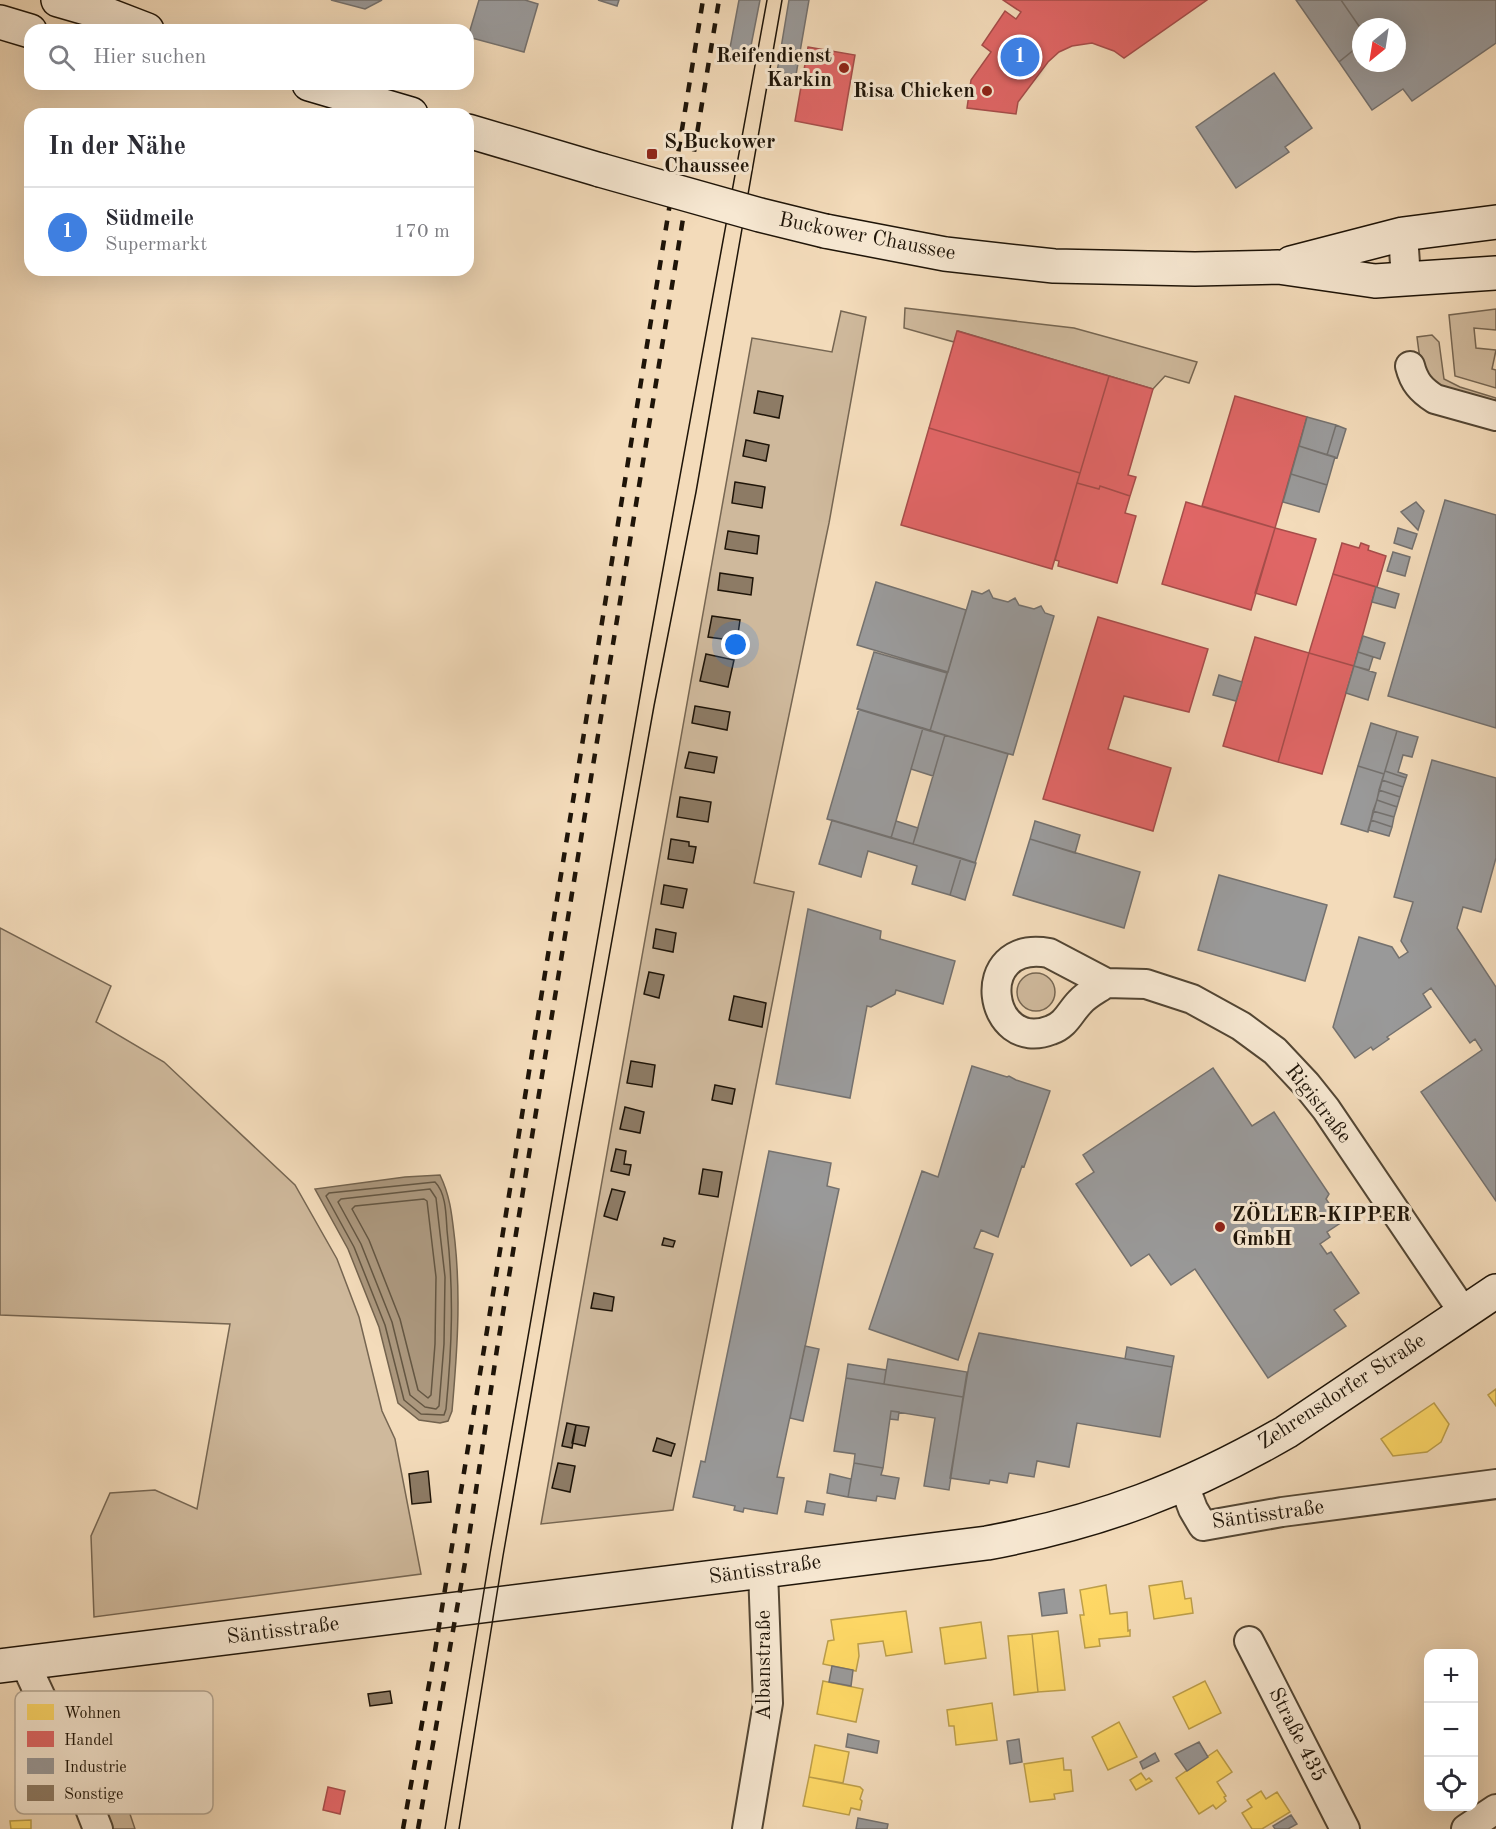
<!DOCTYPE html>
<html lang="de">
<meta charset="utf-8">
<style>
body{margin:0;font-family:"Old Standard TT",serif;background:#f2f2f3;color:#2b2b33}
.controls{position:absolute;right:18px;bottom:18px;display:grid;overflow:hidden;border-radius:12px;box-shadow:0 6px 24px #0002}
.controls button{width:54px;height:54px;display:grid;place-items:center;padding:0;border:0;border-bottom:2px solid #e1e1e2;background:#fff;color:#2b2b33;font:30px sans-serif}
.compass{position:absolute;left:1352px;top:18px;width:54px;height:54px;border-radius:50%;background:#fff;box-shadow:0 6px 24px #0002;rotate:210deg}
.you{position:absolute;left:736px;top:645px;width:21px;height:21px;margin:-15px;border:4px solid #fff;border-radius:50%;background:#1a73e8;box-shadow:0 0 0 9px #1a73e833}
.badge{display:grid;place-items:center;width:39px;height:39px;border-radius:50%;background:#8f2418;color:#fff;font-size:20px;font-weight:700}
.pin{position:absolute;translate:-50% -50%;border:3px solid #fff;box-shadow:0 2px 6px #0006}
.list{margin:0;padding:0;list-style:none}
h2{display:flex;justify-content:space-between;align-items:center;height:78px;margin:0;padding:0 24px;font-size:26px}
h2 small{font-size:20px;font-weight:400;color:#7c7c81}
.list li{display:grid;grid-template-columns:39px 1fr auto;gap:18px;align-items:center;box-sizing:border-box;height:90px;padding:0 24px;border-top:2px solid #e1e1e2}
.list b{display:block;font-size:22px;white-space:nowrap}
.list p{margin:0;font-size:20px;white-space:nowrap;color:#7c7c81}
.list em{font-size:20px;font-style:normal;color:#7c7c81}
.icon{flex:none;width:33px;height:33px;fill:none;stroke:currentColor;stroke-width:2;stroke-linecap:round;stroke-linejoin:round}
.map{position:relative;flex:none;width:1496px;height:1829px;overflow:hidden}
.search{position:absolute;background:#fff;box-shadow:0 6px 24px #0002;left:24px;top:24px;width:450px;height:66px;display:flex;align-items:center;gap:15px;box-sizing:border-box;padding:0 21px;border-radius:18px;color:#7c7c81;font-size:22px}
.panel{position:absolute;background:#fff;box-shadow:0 6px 24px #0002;left:24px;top:108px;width:450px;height:168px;border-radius:18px}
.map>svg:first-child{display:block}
.green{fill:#cfb99c;stroke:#766652;stroke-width:1.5}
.water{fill:#ab977d;stroke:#73634e;stroke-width:1.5}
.homes{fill:#ffd966;stroke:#bc9e4a;stroke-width:1.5}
.shops{fill:#e06666;stroke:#a64d4a;stroke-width:1.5}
.industry{fill:#999;stroke:#74716e;stroke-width:1.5}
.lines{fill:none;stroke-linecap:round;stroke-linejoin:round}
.shore{stroke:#645642;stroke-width:1.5}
.building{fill:#8d7b65;stroke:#1e1408;stroke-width:1.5}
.street-casing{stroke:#534634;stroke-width:32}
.secondary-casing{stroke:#1e1408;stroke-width:36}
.street{stroke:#f7e8d2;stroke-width:28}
.secondary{stroke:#f7e8d2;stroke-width:33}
.tram{stroke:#1e1408;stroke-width:1.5}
.rail{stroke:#1e1408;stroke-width:4.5;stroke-dasharray:10 10;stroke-linecap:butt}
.secondary-bridge-casing{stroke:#1e1408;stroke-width:36;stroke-linecap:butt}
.secondary-bridge{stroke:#f7e8d2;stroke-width:33}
.poi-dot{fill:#8f2418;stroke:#f7e8d2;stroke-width:2}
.labels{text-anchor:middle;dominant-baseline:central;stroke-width:6;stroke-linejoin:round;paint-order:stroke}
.poi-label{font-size:21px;font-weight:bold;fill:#1e1408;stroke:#f7e8d2;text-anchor:end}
.street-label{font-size:21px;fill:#1e1408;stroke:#f7e8d2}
.key{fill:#f7e8d2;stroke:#b6a895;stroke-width:1.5}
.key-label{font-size:16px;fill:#1e1408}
</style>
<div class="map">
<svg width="1496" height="1829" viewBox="0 0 1496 1829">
<rect width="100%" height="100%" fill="#f3dbba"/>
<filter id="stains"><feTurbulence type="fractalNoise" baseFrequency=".00333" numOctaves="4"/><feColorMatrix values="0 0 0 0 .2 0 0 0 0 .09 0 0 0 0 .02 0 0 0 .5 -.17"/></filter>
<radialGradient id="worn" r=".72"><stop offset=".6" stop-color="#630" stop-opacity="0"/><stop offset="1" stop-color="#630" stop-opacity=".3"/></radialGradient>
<!-- green -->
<path class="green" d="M905 308 1074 328 1197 362 1189 383 1165 376 1153 389 958 331 954 342 904 328Z
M1496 309V330L1474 328 1476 348 1496 350 1492 369 1496 370V388L1455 376 1449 315Z
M841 311 866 317 829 523 754 883 794 892 673 1510 541 1524 752 338 832 352Z
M1432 335 1439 342 1444 379 1460 387 1496 398V405C1479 400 1444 395 1432 383 1420 372 1419 352 1417 337Z
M0 928 111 986 96 1022 164 1062 295 1185 337 1259 359 1317 382 1411 395 1439 421 1574 94 1617 91 1536 110 1493 155 1490 197 1509 230 1324 0 1315Z
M1017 992a19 19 0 1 1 38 0a19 19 0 1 1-38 0Z
M100 1746 129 1811 135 1829H109L104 1802 82 1747Z"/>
<!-- water -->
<path class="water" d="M440 1175C451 1198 452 1217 455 1242 461 1299 457 1354 452 1411L448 1421 440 1423 419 1420 398 1403 379 1327 348 1249 315 1189 405 1177Z"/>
<!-- homes -->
<path class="homes" d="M1496 1389V1406L1488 1395Z
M1434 1403 1449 1424 1441 1442 1427 1452 1393 1456 1381 1439Z
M1182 1581 1185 1599 1191 1598 1193 1613 1154 1619 1149 1586Z
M1106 1585 1110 1614 1127 1612 1128 1631 1130 1630V1636L1099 1639 1100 1646 1085 1648 1080 1615H1084L1080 1590Z
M906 1611 912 1652 886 1656 883 1641 858 1644 859 1656 856 1671 823 1664 828 1641 834 1640 831 1620Z
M981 1622 986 1658 945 1664 940 1628Z
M1058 1631 1065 1690 1038 1692 1032 1634Z
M1032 1634 1038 1692 1014 1695 1008 1636Z
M823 1681 863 1689 856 1722 817 1714Z
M1205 1681 1221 1713 1189 1729 1173 1697Z
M992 1703 997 1740 956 1745 954 1726H949L947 1710Z
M1119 1722 1137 1757 1108 1770 1092 1737Z
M815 1745 849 1752 843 1783 809 1777Z
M1217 1750 1232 1772 1217 1782 1226 1796 1224 1797 1226 1801 1216 1809 1213 1805 1199 1814 1176 1778Z
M1063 1758 1064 1770H1071L1073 1791 1054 1794 1055 1799 1030 1802 1024 1764Z
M1141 1773 1146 1780 1149 1778 1152 1781 1136 1790 1130 1780Z
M809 1777 860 1787 863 1790 860 1799 862 1801 860 1810 851 1808 849 1815 803 1806Z
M1261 1791 1266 1799 1277 1792 1290 1812 1262 1829H1252L1242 1813 1252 1807 1247 1800Z
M31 1820V1829H11L10 1821Z"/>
<!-- shops -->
<path class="shops" d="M1003 0H1207L1124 58 1114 51 1092 43 1072 46 1059 52 1048 62 1018 102 1016 114 967 108 971 80 991 52 982 45 1005 11 1016 19 1021 12Z
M808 47 855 55 842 130 795 121Z
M957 331 1109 376 1080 473 929 428Z
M1109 376 1153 389 1128 475 1136 477 1130 496 1100 486 1099 489 1077 483Z
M1235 396 1307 417 1275 528 1202 506Z
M929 428 1080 473 1052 569 901 525Z
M1077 483 1099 489 1100 486 1130 496 1125 513 1136 516 1117 583 1058 566 1059 561 1055 560Z
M1186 502 1275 528 1251 610 1162 584Z
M1275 528 1316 539 1296 605 1255 593Z
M1342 543 1359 548 1361 543 1369 546 1368 550 1386 556 1377 587 1333 574Z
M1333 574 1376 587 1354 666 1309 653Z
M1098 617 1208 649 1189 712 1124 696 1108 749 1171 768 1153 831 1043 799Z
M1255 637 1309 653 1278 762 1223 746Z
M1309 653 1354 666 1322 774 1278 762Z
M328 1787 345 1791 340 1814 323 1810Z"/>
<!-- industry -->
<path class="industry" d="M331 0H382L365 9Z
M479 0H525L538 4 524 52 468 37Z
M598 0H619L617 6Z
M739 0H760L749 56 729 53Z
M789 0H809L796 75 777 72Z
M1296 0H1341L1361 29V44L1339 62Z
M1341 0H1496V43L1412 101 1403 89 1372 110 1339 62 1361 44V63H1397V27H1361V29Z
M1274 73 1312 128 1285 147 1289 152 1236 188 1196 127Z
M1307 417 1336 425 1327 455 1299 446Z
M1336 425 1346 429 1337 458 1327 455Z
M1299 446 1335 457 1327 485 1291 474Z
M1291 474 1327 485 1319 512 1283 502Z
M1445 500 1496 515V728L1388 696Z
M1416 502 1424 511 1418 530 1401 512Z
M1398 528 1417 534 1412 549 1394 543Z
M1393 552 1410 557 1405 576 1387 571Z
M876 582 966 610 948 672 857 645Z
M1376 587 1399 594 1395 608 1372 602Z
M989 590 993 598 1008 602 1015 598 1019 605 1034 609 1041 606 1045 613 1054 616 1013 755 930 731 972 591 982 594Z
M1363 636 1385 643 1380 659 1358 652Z
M874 652 947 673 930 731 857 709Z
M1358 652 1373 657 1369 670 1354 666Z
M1354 666 1376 673 1368 700 1346 693Z
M1219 675 1242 682 1236 701 1213 695Z
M859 709 923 728 891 838 827 819Z
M1371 723 1397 731 1384 774 1358 766Z
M923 728 945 735 933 776 911 769Z
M1397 731 1418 737 1412 757 1403 755 1398 772 1407 775 1406 778 1385 771Z
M945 735 1008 754 975 863 913 844Z
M1432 760 1496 778V858L1481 912 1463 907 1457 928 1496 987V1201L1421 1092 1482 1050 1475 1039 1470 1043 1431 988 1423 994 1431 1007 1387 1037 1389 1039 1373 1050 1371 1047 1355 1058 1333 1027 1359 937 1392 947 1399 958 1408 952 1401 941 1413 902 1394 897Z
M1358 766 1384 774 1368 832 1341 824Z
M1385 771 1406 778 1403 787 1382 780Z
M1382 780 1403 787 1400 797 1379 790Z
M1379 790 1400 797 1397 807 1377 800Z
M1377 800 1397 807 1394 817 1373 811Z
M1373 811 1394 817 1392 827 1371 820Z
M832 820 961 858 950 895 912 884 917 866 868 851 861 877 819 864Z
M1371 820 1392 827 1389 836 1368 830Z
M896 821 918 828 913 844 891 838Z
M1035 821 1080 835 1075 853 1030 839Z
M1030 839 1140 872 1124 928 1013 895Z
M961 858 976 863 965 900 950 895Z
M1219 875 1327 905 1305 981 1198 950Z
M808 909 881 931 880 939 955 961 943 1004 896 990 895 994 871 1007 867 1006 850 1098 776 1084Z
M972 1066 1007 1077 1009 1076 1016 1080 1050 1091 1024 1167 1022 1166 998 1237 981 1230 974 1248 993 1254 958 1360 869 1329 922 1171 938 1177Z
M1213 1068 1252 1126 1274 1112 1329 1194 1326 1199 1342 1222 1327 1232 1330 1237 1320 1244 1327 1254 1331 1252 1359 1293 1334 1310 1346 1326 1268 1378 1195 1269 1171 1285 1149 1254 1131 1266 1076 1184 1094 1172 1083 1155Z
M769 1151 831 1163 827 1186 839 1189 777 1477 784 1478 777 1514 744 1508 743 1512 734 1510 735 1506 693 1497 701 1461 705 1462Z
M979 1333 1172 1367 1160 1437 1077 1423 1069 1467 1037 1461 1034 1477 1009 1473 1007 1483 990 1480 989 1484 950 1478 969 1365Z
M805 1346 819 1349 803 1421 790 1418Z
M1127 1347 1174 1356 1172 1367 1125 1359Z
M888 1359 967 1372 963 1397 884 1384Z
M848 1364 886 1370 884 1384 846 1378Z
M846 1378 963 1397 949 1490 924 1486 935 1418 891 1411 883 1468 854 1463 855 1454 834 1451Z
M891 1411 899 1412 898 1420 890 1419Z
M854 1463 883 1468 881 1475 899 1478 895 1499 877 1496 876 1501 848 1497Z
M830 1474 851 1479 848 1497 827 1493Z
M807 1501 825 1504 823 1515 805 1512Z
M1064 1589 1067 1613 1042 1616 1039 1593Z
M832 1666 853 1670 851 1686 829 1682Z
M848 1734 879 1741 877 1753 846 1747Z
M1019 1739 1022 1762 1010 1764 1007 1741Z
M1199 1742 1208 1757 1187 1771 1175 1754Z
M1155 1753 1159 1761 1143 1769 1140 1762Z
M1291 1815 1297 1824 1288 1829H1275L1273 1826Z
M858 1818 888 1824 887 1829H856Z"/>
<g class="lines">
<!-- shore -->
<path class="shore" d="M435 1182C446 1193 446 1214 447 1230 454 1293 452 1346 446 1409L444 1415 421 1414 404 1400 385 1325 354 1247 326 1196 329 1193Z
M430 1189 436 1198 445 1277 444 1344 439 1406 436 1409 425 1407 410 1395 392 1322 361 1244 338 1202 341 1199Z
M424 1199 427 1201 436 1277 435 1344 431 1395 428 1398 418 1390 400 1319 369 1240 352 1209 355 1206Z"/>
</g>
<!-- building -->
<path class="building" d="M758 391 783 396 779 418 754 413Z
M746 440 769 445 766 461 743 456Z
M735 482 765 487 762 508 732 503Z
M728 531 759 536 757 554 725 549Z
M720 573 753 578 751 595 718 590Z
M712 616 740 620 737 641 708 637Z
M706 654 734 660 728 687 700 681Z
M695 706 730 712 727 730 692 723Z
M689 752 717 757 714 773 685 768Z
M680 797 711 802 708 822 677 817Z
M671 839 689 842V846L696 847 693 863 668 859Z
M664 885 687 889 683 908 661 904Z
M656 929 676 933 673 952 653 948Z
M649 972 664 975 659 998 644 994Z
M734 996 766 1003 762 1027 729 1020Z
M631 1061 655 1065 652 1087 627 1083Z
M715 1085 735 1089 732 1104 712 1100Z
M625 1107 644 1112 640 1133 620 1129Z
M616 1149 626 1151 624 1164 631 1165 629 1175 611 1171Z
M703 1169 722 1172 718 1197 699 1194Z
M612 1189 625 1192 617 1220 604 1216Z
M664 1238 675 1241 673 1247 662 1245Z
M594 1293 614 1297 612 1311 591 1308Z
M567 1423 576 1425 572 1448 562 1446Z
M576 1425 589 1427 585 1446 572 1443Z
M657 1438 675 1444 671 1456 653 1451Z
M558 1463 575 1466 570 1492 552 1488Z
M428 1471 431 1502 412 1504 409 1474Z
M390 1691 392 1703 370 1706 368 1694Z"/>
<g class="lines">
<!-- street casing -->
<g class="street-casing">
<path id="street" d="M1403 234 1406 279
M1410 366C1414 382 1421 390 1435 399L1496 416
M1106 983C1098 989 1087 994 1080 1002 1070 1012 1066 1025 1051 1030 988 1055 970 939 1049 953L1106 983 1146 984 1192 999 1241 1026 1275 1051 1306 1084 1326 1109 1464 1313
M1184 1485 1193 1509 1203 1526 1282 1512 1496 1484
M1249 1641 1345 1829
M25 1663 76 1773 98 1829
M747 1829 768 1703 763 1571
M1466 1829 1496 1809"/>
</g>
<!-- secondary casing -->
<g class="secondary-casing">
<path id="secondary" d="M58 0 103 13 147 30
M0 22 30 31
M309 84 411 114
M468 131 600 170
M825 231 945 254 1054 266 1195 269 1278 267 1375 281 1496 273
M1291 263 1403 234 1496 222
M0 1666 987 1543C1100 1522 1187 1489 1286 1432L1496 1291"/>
</g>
<!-- street -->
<use href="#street" class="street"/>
<!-- secondary -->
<use href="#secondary" class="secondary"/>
<!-- tram -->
<path class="tram" d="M445 1829 490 1554 646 662 767 0
M459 1829 503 1556 552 1274 654 706 696 492 782 0"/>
<!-- rail -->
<path class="rail" d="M403 1829 435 1651 703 0
M418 1829 466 1557 497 1349 719 0"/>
<!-- secondary-bridge casing -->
<g class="secondary-bridge-casing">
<path id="secondary-bridge" d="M600 170 760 215 825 231"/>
</g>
<!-- secondary-bridge -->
<use href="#secondary-bridge" class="secondary-bridge"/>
</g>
<!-- markers -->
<g class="poi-dot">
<circle cx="844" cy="68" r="6"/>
<circle cx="987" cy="91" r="6"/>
<rect x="646" y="148" width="12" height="12" rx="3"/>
<circle cx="1220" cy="1227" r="6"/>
</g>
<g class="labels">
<!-- poi labels -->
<g class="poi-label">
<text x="832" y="56">Reifendienst<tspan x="832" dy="24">Karkin</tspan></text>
<text x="975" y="91">Risa Chicken</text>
<text x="664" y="142" text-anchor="start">S Buckower<tspan x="664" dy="24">Chaussee</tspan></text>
<text x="1232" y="1215" text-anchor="start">ZÖLLER-KIPPER<tspan x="1232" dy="24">GmbH</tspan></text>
</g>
<!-- street labels -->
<g class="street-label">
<text transform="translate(867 237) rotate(11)">Buckower Chaussee</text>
<text transform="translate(1318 1104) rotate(52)">Rigistraße</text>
<text transform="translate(1342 1392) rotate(-33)">Zehrensdorfer Straße</text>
<text transform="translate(1268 1515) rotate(-8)">Säntisstraße</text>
<text transform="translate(765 1570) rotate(-8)">Säntisstraße</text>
<text transform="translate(283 1631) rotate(-7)">Säntisstraße</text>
<text transform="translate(764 1665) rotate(-90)">Albanstraße</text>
<text transform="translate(1297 1735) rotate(63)">Straße 435</text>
</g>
</g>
<!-- legend -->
<rect x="15" y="1691" width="198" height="123" rx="9" class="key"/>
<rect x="27" y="1704" width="27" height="16" fill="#ffd966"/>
<rect x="27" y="1731" width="27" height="16" fill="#e06666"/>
<rect x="27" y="1758" width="27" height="16" fill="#999"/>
<rect x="27" y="1785" width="27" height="16" fill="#8d7b65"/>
<g class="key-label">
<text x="64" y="1718">Wohnen</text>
<text x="64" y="1745">Handel</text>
<text x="64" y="1772">Industrie</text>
<text x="64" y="1799">Sonstige</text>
</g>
<rect width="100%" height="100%" filter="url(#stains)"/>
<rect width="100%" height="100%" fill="url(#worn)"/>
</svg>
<div class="controls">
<button>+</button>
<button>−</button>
<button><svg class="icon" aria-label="locate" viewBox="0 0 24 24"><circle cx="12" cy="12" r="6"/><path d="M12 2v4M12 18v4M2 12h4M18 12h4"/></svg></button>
</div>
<svg class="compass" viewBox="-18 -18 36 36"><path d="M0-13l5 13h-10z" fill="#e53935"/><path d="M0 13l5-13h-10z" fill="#7c7c81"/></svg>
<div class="you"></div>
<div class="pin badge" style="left:1020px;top:57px;background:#3f7fe0">1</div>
<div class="search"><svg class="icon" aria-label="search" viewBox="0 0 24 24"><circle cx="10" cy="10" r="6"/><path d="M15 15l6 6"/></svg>Hier suchen</div>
<section class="panel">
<h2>In der Nähe<small></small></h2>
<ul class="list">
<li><span class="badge" style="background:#3f7fe0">1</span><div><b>Südmeile</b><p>Supermarkt</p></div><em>170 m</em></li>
</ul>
</section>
</div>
